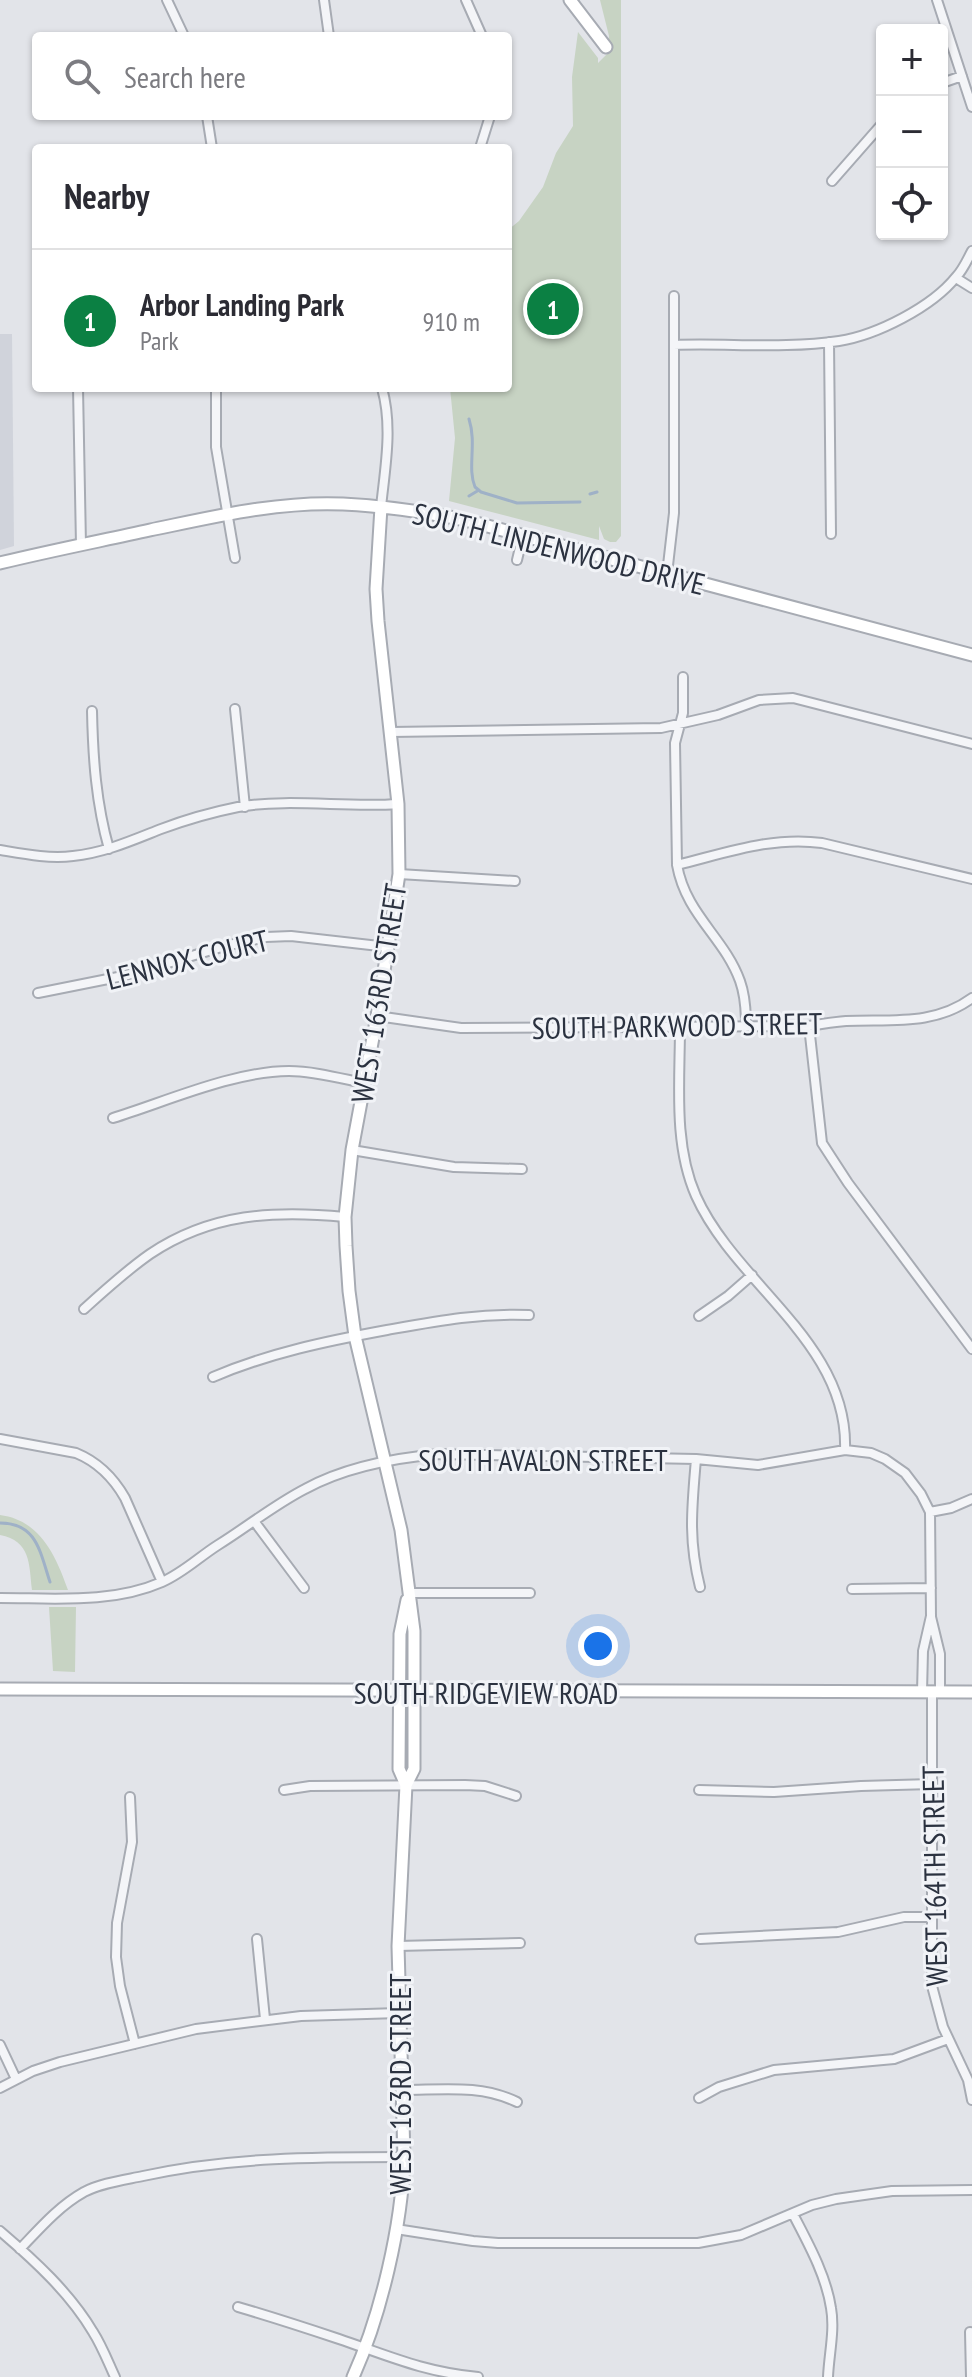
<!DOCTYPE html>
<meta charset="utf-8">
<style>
body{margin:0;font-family:"PT Sans Narrow",sans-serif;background:#f7f7f7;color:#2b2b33}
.controls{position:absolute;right:24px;top:24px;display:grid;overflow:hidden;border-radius:8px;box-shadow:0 2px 6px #0004}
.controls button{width:72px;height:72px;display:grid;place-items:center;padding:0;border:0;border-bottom:2px solid #e1e1e2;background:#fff;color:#2b2b33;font:40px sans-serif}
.you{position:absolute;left:598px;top:1646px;width:28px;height:28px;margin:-20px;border:6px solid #fff;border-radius:50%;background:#1a73e8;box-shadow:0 0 0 12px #1a73e833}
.badge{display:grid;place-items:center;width:52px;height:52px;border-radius:50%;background:#0b8043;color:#fff;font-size:26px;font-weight:700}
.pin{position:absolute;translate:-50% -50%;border:4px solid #fff;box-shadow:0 2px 8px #0006}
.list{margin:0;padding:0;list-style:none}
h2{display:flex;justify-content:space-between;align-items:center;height:104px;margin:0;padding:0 32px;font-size:34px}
h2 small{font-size:26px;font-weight:400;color:#7c7c81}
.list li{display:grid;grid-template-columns:52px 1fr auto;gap:24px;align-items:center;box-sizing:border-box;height:144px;padding:0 32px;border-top:2px solid #e1e1e2}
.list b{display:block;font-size:30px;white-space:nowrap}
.list p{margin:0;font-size:26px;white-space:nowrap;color:#7c7c81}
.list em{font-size:26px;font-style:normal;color:#7c7c81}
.icon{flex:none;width:44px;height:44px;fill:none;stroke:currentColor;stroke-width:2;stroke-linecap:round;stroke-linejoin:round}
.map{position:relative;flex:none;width:972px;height:2377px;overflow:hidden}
.search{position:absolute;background:#fff;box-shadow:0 2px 6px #0004;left:32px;top:32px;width:480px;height:88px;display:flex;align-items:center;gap:20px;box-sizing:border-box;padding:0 28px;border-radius:8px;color:#7c7c81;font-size:30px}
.panel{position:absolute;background:#fff;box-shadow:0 2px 6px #0004;left:32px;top:144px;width:480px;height:248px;border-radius:8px}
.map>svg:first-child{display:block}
.built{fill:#d0d3db}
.green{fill:#c7d3c3}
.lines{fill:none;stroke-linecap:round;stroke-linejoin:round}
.stream{stroke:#9fb1c7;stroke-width:3}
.street-casing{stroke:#a7abb3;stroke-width:12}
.secondary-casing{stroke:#a7abb3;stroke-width:15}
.street{stroke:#f4f5f8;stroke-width:8}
.secondary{stroke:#fff;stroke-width:11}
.labels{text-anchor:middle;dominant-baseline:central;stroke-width:6;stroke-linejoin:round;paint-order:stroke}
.street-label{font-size:30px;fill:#2b3240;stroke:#f1f3f7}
</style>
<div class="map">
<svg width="972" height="2377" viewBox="0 0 972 2377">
<rect width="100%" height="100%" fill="#e2e4e9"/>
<!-- built -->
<path class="built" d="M0 334H12L14 546 0 550Z"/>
<!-- green -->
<path class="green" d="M600 0H621V536L616 542H610L604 539 599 526V540L449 501 455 438 450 388H508V230L519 221 543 187 556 153 573 126 572 77 578 32 598 58V63L608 53 609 36Z
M0 1515C40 1520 56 1556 68 1590H32C29 1564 31 1541 0 1535Z
M49 1607H76L75 1672 53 1671Z"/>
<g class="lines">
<!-- stream -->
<path class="stream" d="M469 419C477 444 467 468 475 487L481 492 517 503 580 502
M590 494 597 492
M469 496 479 490
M0 1523C37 1523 40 1552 50 1582"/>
<!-- street casing -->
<g class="street-casing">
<path id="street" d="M167 0 184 36
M324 0 329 36
M466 0 482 36
M937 0 972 107
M942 83 962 76
M207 116 212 148
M480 148 490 116
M832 181 882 124
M956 278 972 288
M829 342 831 534
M674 345C728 343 785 349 839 341 877 335 932 307 956 277 963 270 967 260 972 251
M78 388 81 545
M216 388V447L235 558
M381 507C385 468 393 427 382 388
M517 560 523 535
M667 574 674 513V296
M683 677V713L675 743 677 865C686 915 724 937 740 981 745 995 746 1011 746 1025
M235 709 245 807
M92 711C93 758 96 803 109 849
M391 732 661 728 718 715 759 700 793 698 972 744
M0 850C24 854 49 859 73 856 104 853 133 840 161 829 185 820 213 812 238 807 291 798 345 808 398 804
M677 865C726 853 772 836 822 843L972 879
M399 874 515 881
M38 993 128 975 225 946 266 937 291 936 388 947
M377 1016 461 1028 809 1026C821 1024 834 1022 846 1021 891 1019 934 1026 972 998
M680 1026C680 1082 673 1144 696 1196 736 1285 849 1343 845 1450
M809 1026 822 1143 848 1183 972 1349
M113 1118C165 1102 234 1071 289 1071 313 1071 339 1078 363 1083
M352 1150 454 1167 522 1169
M84 1309C105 1290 127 1270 150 1254 211 1213 275 1210 345 1217
M699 1316 728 1296 752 1275
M213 1377C269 1353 327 1341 387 1330 437 1321 478 1313 529 1315
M0 1439 76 1453C98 1462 113 1477 125 1498L162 1582
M696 1459C692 1507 688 1539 700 1587
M930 1512 951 1508 972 1499
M254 1521 304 1588
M852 1589 931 1588
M408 1593H530
M0 1598C54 1598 112 1604 162 1582 183 1573 199 1557 218 1545 247 1527 274 1505 305 1489 345 1467 394 1458 439 1454L696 1459 758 1465 845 1450 871 1453 885 1459 905 1473 921 1494 930 1512 931 1616 923 1651 922 1692
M931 1617 940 1654V1692
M932 1692V1986L943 2027 968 2080 972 2100
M284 1790 310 1786 465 1785 485 1786 516 1796
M699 1790 774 1792 861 1786 932 1784
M130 1797 132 1842 117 1923 116 1957 120 1986 135 2044
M257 1939 265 2019
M700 1939 838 1932 904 1917H932
M398 1946 520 1943
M0 2045 16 2079
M0 2088 33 2071 60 2062 196 2029 301 2016 399 2013
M402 2090C442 2090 480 2084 517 2102
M699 2098 719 2087 774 2070 894 2059 948 2039
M793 2214C808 2243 826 2275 831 2308 835 2330 829 2354 828 2377
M396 2229 473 2241 498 2243H698L741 2235 812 2205 836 2199 892 2191 972 2190
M0 2231C34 2260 70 2293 93 2332 102 2346 108 2362 115 2377
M20 2249C40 2228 59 2206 84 2192 101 2183 124 2180 143 2176 229 2157 317 2157 404 2157
M238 2307C272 2317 306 2328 339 2339 389 2356 424 2372 478 2377
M970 2332 971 2377"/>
</g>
<!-- secondary casing -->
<g class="secondary-casing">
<path id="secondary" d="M570 0 606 47
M0 563C49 551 100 541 150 530 213 517 278 501 343 504 384 506 425 512 465 520L972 655
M0 1689 972 1692
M406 1785 399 1769 400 1634 407 1600
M353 2377C381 2315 402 2225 404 2157L398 1946 406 1785 414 1769V1631L401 1530 355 1336 349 1291 346 1246 345 1217 352 1150 377 1016 399 874 398 804 378 621 376 589 381 507"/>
</g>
<!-- street -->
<use href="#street" class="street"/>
<!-- secondary -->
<use href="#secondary" class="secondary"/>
</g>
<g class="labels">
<!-- street labels -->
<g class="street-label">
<text transform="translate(559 548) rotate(14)">SOUTH LINDENWOOD DRIVE</text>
<text transform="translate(187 959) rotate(-14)">LENNOX COURT</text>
<text transform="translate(378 993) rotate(-81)">WEST 163RD STREET</text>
<text transform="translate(677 1025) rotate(-1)">SOUTH PARKWOOD STREET</text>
<text x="543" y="1459">SOUTH AVALON STREET</text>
<text x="486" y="1692">SOUTH RIDGEVIEW ROAD</text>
<text transform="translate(934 1876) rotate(-91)">WEST 164TH STREET</text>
<text transform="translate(399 2084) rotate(-90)">WEST 163RD STREET</text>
</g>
</g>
</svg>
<div class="controls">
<button>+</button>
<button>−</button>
<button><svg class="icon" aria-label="locate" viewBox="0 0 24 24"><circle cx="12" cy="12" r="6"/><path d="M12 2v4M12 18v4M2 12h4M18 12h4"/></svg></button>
</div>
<div class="you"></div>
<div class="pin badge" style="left:553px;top:309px">1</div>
<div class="search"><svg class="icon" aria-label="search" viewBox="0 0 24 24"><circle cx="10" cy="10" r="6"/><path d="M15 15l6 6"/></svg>Search here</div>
<section class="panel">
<h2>Nearby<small></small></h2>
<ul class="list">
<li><span class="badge">1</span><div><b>Arbor Landing Park</b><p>Park</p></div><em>910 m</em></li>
</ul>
</section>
</div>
